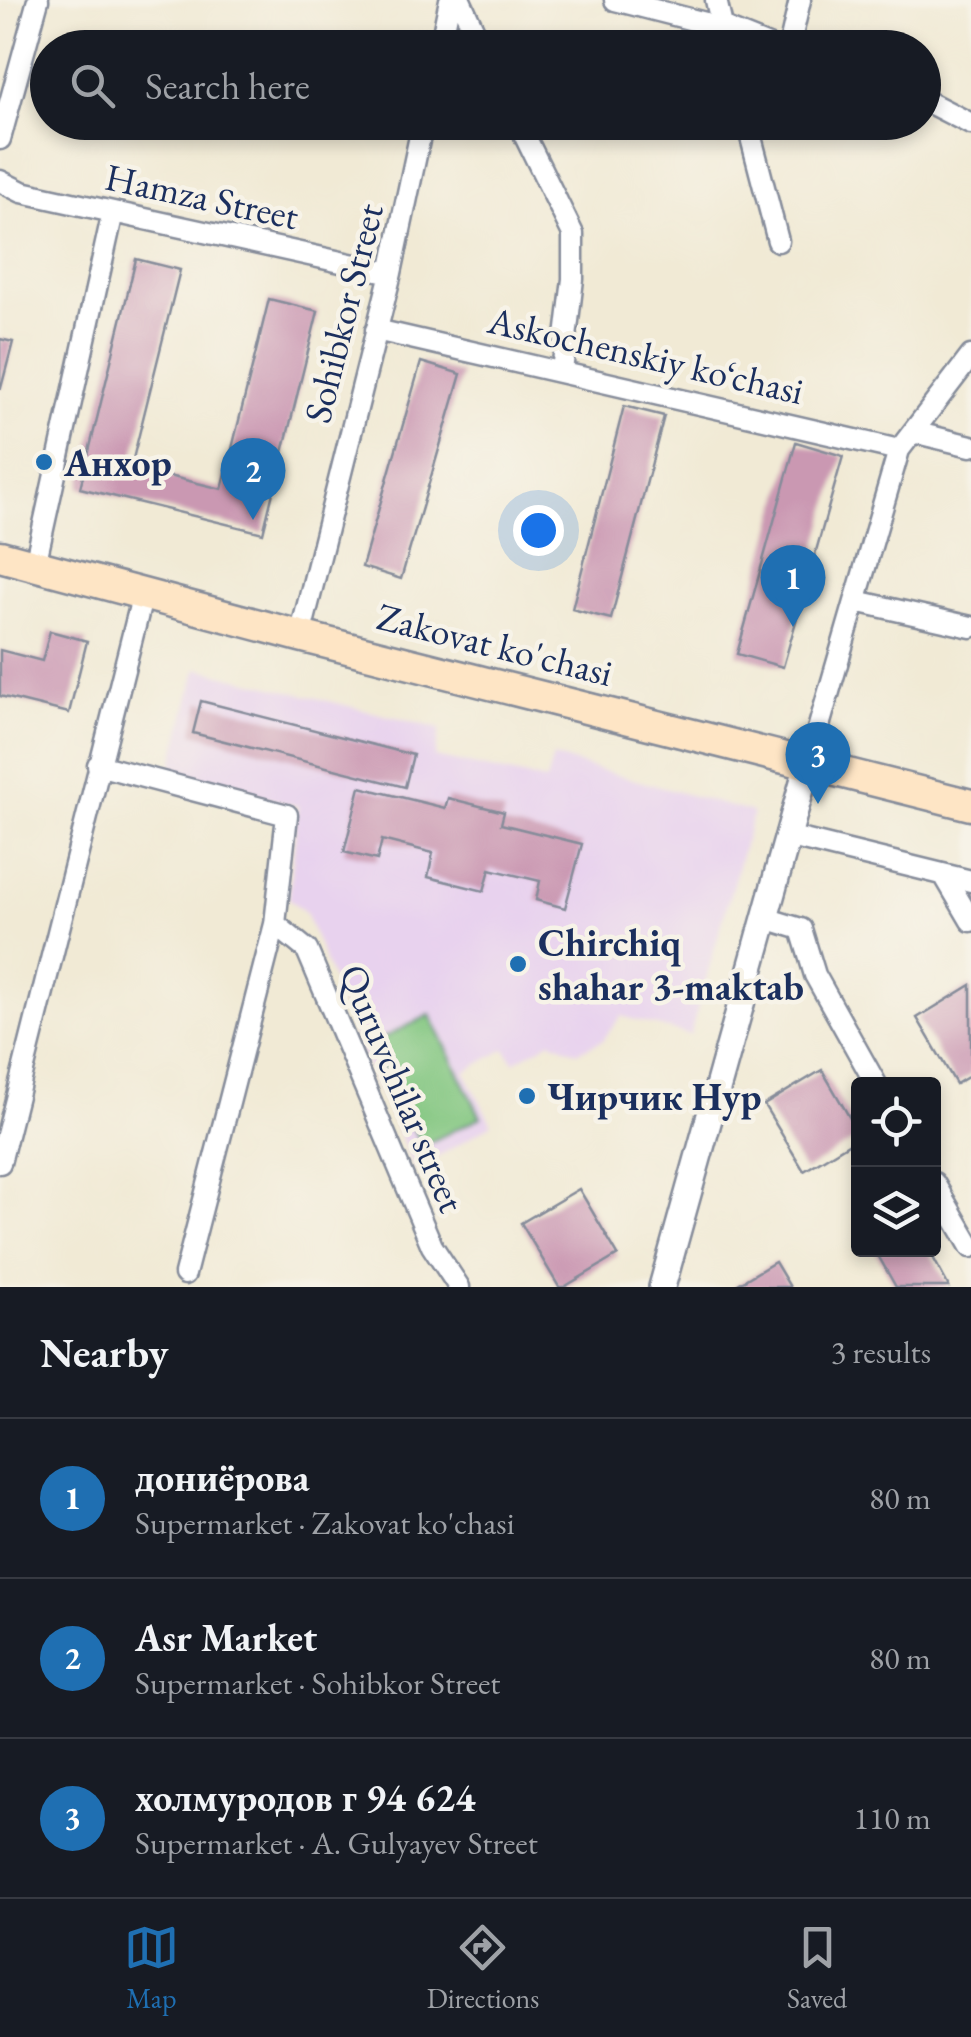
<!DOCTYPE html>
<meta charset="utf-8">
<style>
body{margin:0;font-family:"EB Garamond",serif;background:#20242c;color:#f1f3f6}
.controls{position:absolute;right:30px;bottom:30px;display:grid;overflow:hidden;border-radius:10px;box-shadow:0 5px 15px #0003}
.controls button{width:90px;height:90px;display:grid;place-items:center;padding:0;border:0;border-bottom:2px solid #363941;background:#171b24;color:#f1f3f6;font:50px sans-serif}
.you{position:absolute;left:538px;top:530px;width:35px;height:35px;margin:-25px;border:8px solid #fff;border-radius:50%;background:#1a73e8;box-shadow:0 0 0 15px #1a73e833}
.badge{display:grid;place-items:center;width:65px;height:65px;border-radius:50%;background:#1f6fb2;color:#fff;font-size:32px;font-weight:700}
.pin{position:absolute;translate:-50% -82px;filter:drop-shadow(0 2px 5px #0008)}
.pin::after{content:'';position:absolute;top:52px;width:35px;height:30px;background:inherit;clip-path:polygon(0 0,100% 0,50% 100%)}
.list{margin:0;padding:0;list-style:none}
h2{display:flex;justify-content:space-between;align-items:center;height:130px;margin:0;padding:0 40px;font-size:42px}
h2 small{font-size:32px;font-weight:400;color:#9ea1a6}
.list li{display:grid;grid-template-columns:65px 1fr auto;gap:30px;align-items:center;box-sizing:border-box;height:160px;padding:0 40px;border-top:2px solid #363941}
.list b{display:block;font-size:38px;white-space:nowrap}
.list p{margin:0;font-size:32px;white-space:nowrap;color:#9ea1a6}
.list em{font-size:32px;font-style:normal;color:#9ea1a6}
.icon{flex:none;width:55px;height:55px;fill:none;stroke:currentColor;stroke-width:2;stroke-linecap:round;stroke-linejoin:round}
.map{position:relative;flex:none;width:971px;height:1287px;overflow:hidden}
.search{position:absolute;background:#171b24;box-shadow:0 5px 15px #0003;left:30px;right:30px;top:30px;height:110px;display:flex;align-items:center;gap:25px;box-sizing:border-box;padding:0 35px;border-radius:55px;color:#9ea1a6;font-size:38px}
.sheet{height:610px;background:#171b24}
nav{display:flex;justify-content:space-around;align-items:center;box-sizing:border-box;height:140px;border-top:2px solid #363941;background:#171b24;font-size:28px;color:#9ea1a6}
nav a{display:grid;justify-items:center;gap:5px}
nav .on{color:#1f6fb2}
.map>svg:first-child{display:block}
.built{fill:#e8d2ee}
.park{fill:#82c680;stroke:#4e7a6f;stroke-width:2.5}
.building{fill:#ca98b2}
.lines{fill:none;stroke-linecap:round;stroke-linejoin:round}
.minor-casing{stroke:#868c9a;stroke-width:25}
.tertiary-casing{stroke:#868c9a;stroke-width:30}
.secondary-casing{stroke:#868c9a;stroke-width:35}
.minor{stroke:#fff;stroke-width:20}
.tertiary{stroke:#fff;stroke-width:25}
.secondary{stroke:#fee5c5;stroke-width:30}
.poi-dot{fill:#1f6fb2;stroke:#f7f3e8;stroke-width:4}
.labels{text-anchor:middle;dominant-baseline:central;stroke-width:9;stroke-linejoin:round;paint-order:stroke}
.street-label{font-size:38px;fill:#1b2f5e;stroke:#f7f3e8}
.poi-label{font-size:38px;font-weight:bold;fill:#1b2f5e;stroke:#f7f3e8;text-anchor:start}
</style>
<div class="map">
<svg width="971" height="1287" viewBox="0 0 971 1287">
<rect width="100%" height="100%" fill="#f7f3e8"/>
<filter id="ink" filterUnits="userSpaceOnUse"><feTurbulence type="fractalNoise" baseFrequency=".01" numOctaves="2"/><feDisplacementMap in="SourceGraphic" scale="20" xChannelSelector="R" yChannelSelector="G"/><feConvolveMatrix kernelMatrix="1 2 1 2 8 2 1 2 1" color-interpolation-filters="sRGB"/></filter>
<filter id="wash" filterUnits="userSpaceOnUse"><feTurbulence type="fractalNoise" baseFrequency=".0048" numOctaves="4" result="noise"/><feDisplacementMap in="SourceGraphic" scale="40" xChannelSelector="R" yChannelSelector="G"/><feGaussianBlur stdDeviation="2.25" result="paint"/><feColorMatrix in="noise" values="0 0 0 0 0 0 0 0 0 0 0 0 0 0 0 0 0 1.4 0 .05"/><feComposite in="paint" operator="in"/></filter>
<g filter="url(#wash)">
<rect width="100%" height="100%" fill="#f1ead5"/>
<!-- built -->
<path class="built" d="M197 668 440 729 435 757 546 781 553 757 753 813 690 1035 621 1016 603 1040 577 1052 551 1041 514 1062 505 1049 465 1072 492 1124 416 1170 365 1061 305 912 289 899 298 806 170 774Z"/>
<!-- park -->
<path class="park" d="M430 1015 481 1117 422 1146 371 1044Z"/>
<g id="blocks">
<!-- building -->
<path class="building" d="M136 259 180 270 131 467 222 489 269 299 318 311 263 533 80 488Z
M0 339 13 342 1 388H0Z
M421 362 461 374 401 579 362 567Z
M624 406 664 416 611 619 572 609Z
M796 442 843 456 783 667 737 654Z
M50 631 87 641 69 713 0 696V650L42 661Z
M201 701 413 755 405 787 193 733Z
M360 787 445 808 448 798 504 812 501 824 582 844 565 908 536 900 540 881 490 869 484 891 428 877 433 853 382 840 377 860 344 852Z
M971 985V1075L956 1084 917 1018Z
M822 1070 858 1132V1138L804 1171 764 1105Z
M579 1189 618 1255 564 1287H559L521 1223Z
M875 1250H929L949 1287H896Z
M775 1262 790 1287H733Z"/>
</g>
</g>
<g filter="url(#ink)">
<use href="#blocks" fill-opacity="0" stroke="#868c9a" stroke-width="2.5"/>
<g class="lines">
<!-- minor casing -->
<g class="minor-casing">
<path id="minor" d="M460 0 482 48
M615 0 721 27 773 48
M716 0 727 48
M440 48 450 0
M789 48 800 0
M924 100 971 124
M518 122 573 234V279L562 371
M747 122 778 241
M0 139 38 0
M0 181 22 192 391 273
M376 330 899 450
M913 432 971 446
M35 565 113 212
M856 601 971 627
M300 636 391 273 423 122
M808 764 899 450 971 356
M98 765 287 815 275 924 185 1274
M787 836 971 881
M944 875 971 921
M765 918 801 929 815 975 876 1084
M275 924 307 950 432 1246 459 1287
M0 1163 143 594
M934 1183 971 1247"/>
</g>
<!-- tertiary casing -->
<g class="tertiary-casing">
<path id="tertiary" d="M662 1287 808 764"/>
</g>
<!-- secondary casing -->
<g class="secondary-casing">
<path id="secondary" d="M0 556 300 636 971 805"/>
</g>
<!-- minor -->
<use href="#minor" class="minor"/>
<!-- tertiary -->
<use href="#tertiary" class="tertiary"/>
<!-- secondary -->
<use href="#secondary" class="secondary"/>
</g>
</g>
<!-- markers -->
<g class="poi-dot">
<circle cx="44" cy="462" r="10"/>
<circle cx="518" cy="964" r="10"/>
<circle cx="527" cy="1096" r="10"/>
</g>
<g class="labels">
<!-- street labels -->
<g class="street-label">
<text transform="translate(202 196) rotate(12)">Hamza Street</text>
<text transform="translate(343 313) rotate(-76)">Sohibkor Street</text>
<text transform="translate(646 355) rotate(13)">Askochenskiy ko‘chasi</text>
<text transform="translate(495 644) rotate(14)">Zakovat ko'chasi</text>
<text transform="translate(403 1088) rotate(67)">Quruvchilar street</text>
</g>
<!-- poi labels -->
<g class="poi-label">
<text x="64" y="462">Анхор</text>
<text x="538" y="942">Chirchiq<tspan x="538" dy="44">shahar 3-maktab</tspan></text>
<text x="547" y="1096">Чирчик Нур</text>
</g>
</g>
</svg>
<div class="controls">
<button><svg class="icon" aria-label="locate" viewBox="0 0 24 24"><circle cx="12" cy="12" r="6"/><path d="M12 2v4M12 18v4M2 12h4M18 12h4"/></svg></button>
<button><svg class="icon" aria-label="layers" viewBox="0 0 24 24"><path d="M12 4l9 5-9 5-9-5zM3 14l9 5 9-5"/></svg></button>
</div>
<div class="you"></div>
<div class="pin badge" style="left:793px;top:627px">1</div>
<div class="pin badge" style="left:253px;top:520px">2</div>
<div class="pin badge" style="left:818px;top:804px">3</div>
<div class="search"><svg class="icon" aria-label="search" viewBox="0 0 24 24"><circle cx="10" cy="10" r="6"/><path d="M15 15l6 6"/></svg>Search here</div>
</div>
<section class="sheet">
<h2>Nearby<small>3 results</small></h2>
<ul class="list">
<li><span class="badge">1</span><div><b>дониёрова</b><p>Supermarket · Zakovat ko'chasi</p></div><em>80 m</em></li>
<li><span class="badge">2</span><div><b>Asr Market</b><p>Supermarket · Sohibkor Street</p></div><em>80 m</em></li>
<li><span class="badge">3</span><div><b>холмуродов г 94 624</b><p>Supermarket · A. Gulyayev Street</p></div><em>110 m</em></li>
</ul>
</section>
<nav>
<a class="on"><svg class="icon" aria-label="map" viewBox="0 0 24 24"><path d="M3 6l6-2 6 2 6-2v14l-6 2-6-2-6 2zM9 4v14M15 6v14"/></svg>Map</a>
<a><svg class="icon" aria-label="directions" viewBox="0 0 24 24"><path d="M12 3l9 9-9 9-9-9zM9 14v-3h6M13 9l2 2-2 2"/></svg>Directions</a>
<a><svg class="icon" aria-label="saved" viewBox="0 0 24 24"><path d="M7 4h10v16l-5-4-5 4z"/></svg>Saved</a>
</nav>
